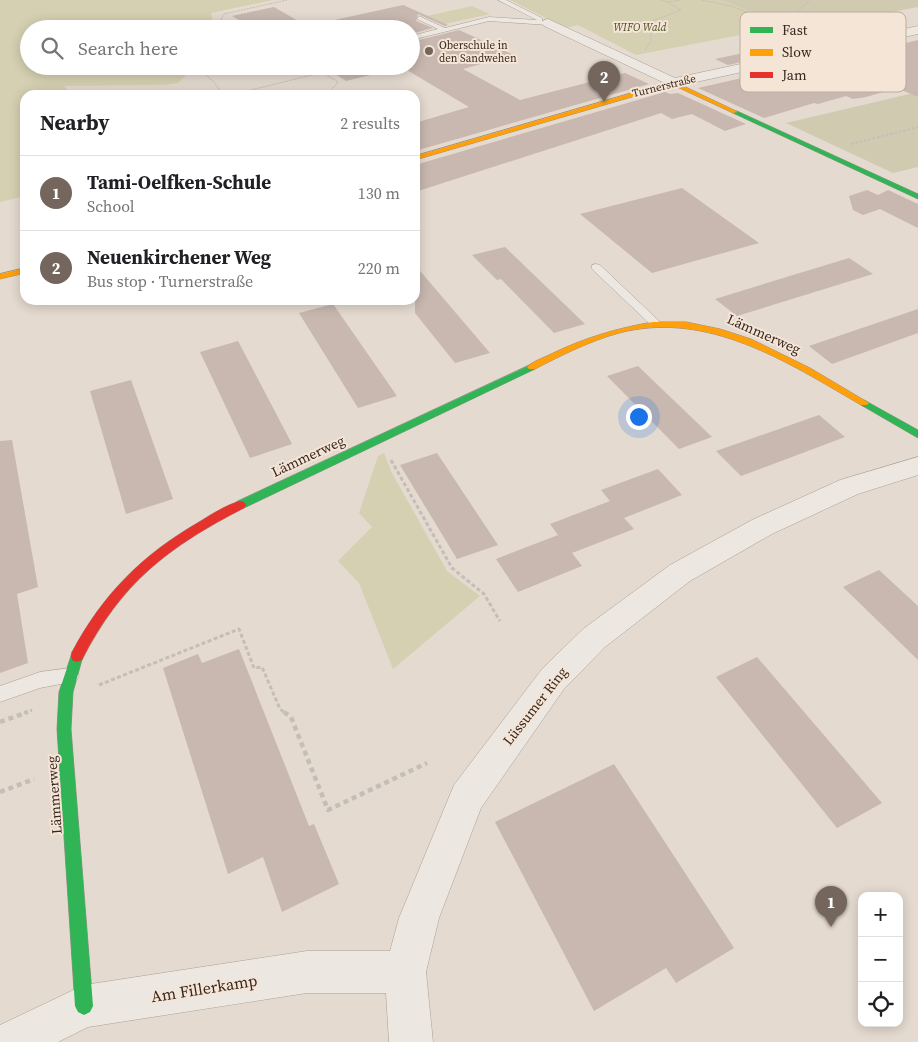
<!DOCTYPE html>
<meta charset="utf-8">
<style>
body{margin:0;font-family:"Source Serif 4",serif;background:#f2f2f2;color:#202124}
.controls{position:absolute;right:15px;bottom:15px;display:grid;overflow:hidden;border-radius:10px;box-shadow:0 2px 12px #0003}
.controls button{width:45px;height:45px;display:grid;place-items:center;padding:0;border:0;border-bottom:1px solid #e0e0e0;background:#fff;color:#202124;font:25px sans-serif}
.you{position:absolute;left:638px;top:416px;width:18px;height:18px;margin:-12px;border:4px solid #fff;border-radius:50%;background:#1a73e8;box-shadow:0 0 0 8px #1a73e833}
.badge{display:grid;place-items:center;width:32px;height:32px;border-radius:50%;background:#74665d;color:#fff;font-size:16px;font-weight:700}
.pin{position:absolute;translate:-50% -41px;filter:drop-shadow(0 1px 2px #0008)}
.pin::after{content:'';position:absolute;top:26px;width:18px;height:15px;background:inherit;clip-path:polygon(0 0,100% 0,50% 100%)}
.list{margin:0;padding:0;list-style:none}
h2{display:flex;justify-content:space-between;align-items:center;height:65px;margin:0;padding:0 20px;font-size:21px}
h2 small{font-size:16px;font-weight:400;color:#757577}
.list li{display:grid;grid-template-columns:32px 1fr auto;gap:15px;align-items:center;box-sizing:border-box;height:75px;padding:0 20px;border-top:1px solid #e0e0e0}
.list b{display:block;font-size:19px;white-space:nowrap}
.list p{margin:0;font-size:16px;white-space:nowrap;color:#757577}
.list em{font-size:16px;font-style:normal;color:#757577}
.icon{flex:none;width:28px;height:28px;fill:none;stroke:currentColor;stroke-width:2;stroke-linecap:round;stroke-linejoin:round}
.map{position:relative;flex:none;width:918px;height:1042px;overflow:hidden}
.search{position:absolute;background:#fff;box-shadow:0 2px 12px #0003;left:20px;top:20px;width:400px;height:55px;display:flex;align-items:center;gap:12px;box-sizing:border-box;padding:0 18px;border-radius:28px;color:#757577;font-size:19px}
.panel{position:absolute;background:#fff;box-shadow:0 2px 12px #0003;left:20px;top:90px;width:400px;height:215px;border-radius:15px}
.map>svg:first-child{display:block}
.green{fill:#d6d0b2}
.cemetery{fill:#d0cab1}
.building{fill:#c8b8b0}
.lines{fill:none;stroke-linecap:round;stroke-linejoin:round}
.lane-casing{stroke:#a9a098;stroke-width:1}
.street-casing{stroke:#a9a098;stroke-width:1}
.fast-casing{stroke:#998f88;stroke-width:1}
.slow-casing{stroke:#998f88;stroke-width:1}
.jam-casing{stroke:#998f88;stroke-width:1}
.path-far3{stroke:#c5bdb7;stroke-width:1;stroke-dasharray:2 1;stroke-linecap:butt}
.path-far2{stroke:#c5bdb7;stroke-width:2;stroke-dasharray:2.5 2;stroke-linecap:butt}
.path-far1{stroke:#c5bdb7;stroke-width:3;stroke-dasharray:4 2.5;stroke-linecap:butt}
.path{stroke:#c5bdb7;stroke-width:4.5;stroke-dasharray:5 4;stroke-linecap:butt}
.lane{fill:#ece7e0;fill-rule:evenodd}
.street{fill:#ece7e0;fill-rule:evenodd}
.fast{fill:#30b455;fill-rule:evenodd}
.slow{fill:#ff9f0a;fill-rule:evenodd}
.jam{fill:#e5322d;fill-rule:evenodd}
.poi-dot{fill:#74665d;stroke:#f4e5d6;stroke-width:2}
.labels{text-anchor:middle;dominant-baseline:central;stroke-width:4;stroke-linejoin:round;paint-order:stroke}
.far-park-label{font-size:11px;font-style:italic;fill:#515427;stroke:#f4e5d6}
.far-poi-label{font-size:11px;fill:#382720;stroke:#f4e5d6;text-anchor:start}
.far-street-label{font-size:11px;fill:#382720;stroke:#f4e5d6}
.street-label{font-size:14px;fill:#382720;stroke:#f4e5d6}
.near-street-label{font-size:16px;fill:#382720;stroke:#f4e5d6}
.key{fill:#f4e5d6;stroke:#bcac9f;stroke-width:1}
.key-label{font-size:14px;fill:#382720}
</style>
<div class="map">
<svg width="918" height="1042" viewBox="0 0 918 1042">
<rect width="100%" height="100%" fill="#e4dacf"/>
<!-- green -->
<path class="green" d="M0 0H273L211 13 213 24 205 29H29V66H184L189 72 178 83 164 85 64 86 72 95H25V196L0 202Z
M510 0H721L788 26 636 55 578 25 566 28Z
M472 6 490 14 445 24 427 16Z
M384 453 392 473 447 571 480 596 393 669 359 583 338 561 372 527 359 513 378 456Z"/>
<!-- cemetery -->
<path class="cemetery" d="M721 0H918V7L803 29 788 26Z
M918 92V167L893 173 786 123Z"/>
<!-- building -->
<path class="building" d="M403 5 448 25 445 26 418 14 416 21 433 28 411 34V29H254L232 16 274 7 307 26Z
M459 30 514 55 463 69 520 100 625 73 649 84 415 151V123L469 107 402 67 346 81 323 66H411V42Z
M918 40V97L897 88 866 97 853 99 846 96 818 104 814 103 764 118 698 88 751 76 745 73 814 58 822 62 836 60Z
M782 45 795 50 728 65 715 59Z
M665 92 670 94 678 93 746 124 725 131 692 114 672 119 661 113 415 192V165Z
M682 188 759 243 652 273 580 214Z
M867 190 878 195 888 190 918 204V228L880 209 863 215 853 210 849 196Z
M505 247 585 324 554 333 501 279 497 280 472 255Z
M849 258 873 274 737 316 715 299Z
M415 265 490 353 455 363 415 313Z
M333 304 397 396 358 408 299 313Z
M918 309V333L832 364 809 346Z
M238 341 292 444 250 458 200 352Z
M638 366 712 437 679 449 607 376Z
M131 380 173 499 126 514 90 391Z
M819 415 845 437 741 476 716 451Z
M12 440 38 587 17 594 28 663 0 673V441Z
M437 453 498 545 457 559 400 465Z
M658 469 682 495 624 518 634 529 572 553 582 566 518 592 496 559 558 535 550 524 610 501 601 490Z
M879 570 918 606V660L843 587Z
M239 649 309 826 314 824 339 884 282 912 263 857 228 874 163 668 198 654 202 663Z
M757 657 882 803 837 828 716 677Z
M614 764 734 948 676 983 666 968 594 1011 495 822Z"/>
<g class="lines">
<!-- lane casing -->
<g class="lane-casing">
<path id="lane" d="M498 0H506L542 18V21L551 23 548 25 489 21 411 40V36L438 29 417 19 419 16 445 28 489 17 537 20Z
M596 264 600 265 659 321V325H651L592 269V265Z
M70 668 76 671 79 676 76 681 40 688 0 702V686L40 672Z"/>
</g>
<!-- street casing -->
<g class="street-casing">
<path id="street" d="M548 19 675 78 918 26V34L673 87 544 26 542 23 544 20Z
M918 457V475L858 494 772 534 690 581 605 647 564 689 481 808 439 918 426 972 433 1042H389L386 993H307L88 1027 58 1042H0V1025L84 985 307 951H390L399 918 454 785 542 669 583 629 670 565 752 520 840 480Z"/>
</g>
<!-- fast casing -->
<g class="fast-casing">
<path id="fast" d="M733 111H737L918 194V199L733 113Z
M532 364 537 367 535 369 244 508H236L234 505 236 502Z
M864 400 918 430V438L861 405 859 403Z
M77 650 82 652 83 656 73 692 71 729 93 1006 90 1012 84 1015 78 1012 75 1006 57 729 59 692 71 656 72 652Z"/>
</g>
<!-- slow casing -->
<g class="slow-casing">
<path id="slow" d="M673 81 738 112 733 113 673 85 415 160V156Z
M25 268V273L0 279V274Z
M653 322H686L720 329 751 339 810 368 869 403 867 405H861C787 362 708 310 619 333 590 341 562 355 535 369H529L527 367C533 361 543 358 551 354 584 338 617 328 653 322Z"/>
</g>
<!-- jam casing -->
<g class="jam-casing">
<path id="jam" d="M240 501 244 502 246 505 244 508C168 547 121 583 82 660L77 662 72 660 71 656 72 652C103 594 142 555 199 522 212 514 226 505 240 501Z"/>
</g>
<!-- path-far3 -->
<path class="path-far3" d="M661 0 667 2 681 0
M702 0 731 6 802 33
M210 29 219 24 224 14 287 0
M790 29 801 17 797 12 810 0
M778 35 802 34
M645 50 651 41 650 22 681 10 667 2
M194 66 212 80 224 95
M323 73 338 82 327 95
M231 95 348 66"/>
<!-- path-far2 -->
<path class="path-far2" d="M851 144 918 127"/>
<!-- path-far1 -->
<path class="path-far1" d="M391 460 452 568 484 594 500 621
M99 685 239 629 254 668 262 667 280 709 285 713
M24 713 32 710"/>
<!-- path -->
<path class="path" d="M284 712 291 717 328 810 427 763
M0 722 28 712
M0 792 34 779"/>
<!-- lane -->
<use href="#lane" class="lane"/>
<!-- street -->
<use href="#street" class="street"/>
<!-- fast -->
<use href="#fast" class="fast"/>
<!-- slow -->
<use href="#slow" class="slow"/>
<!-- jam -->
<use href="#jam" class="jam"/>
</g>
<!-- markers -->
<circle class="poi-dot" cx="429" cy="51" r="5"/>
<g class="labels">
<!-- far-park labels -->
<g class="far-park-label">
<text x="640" y="27">WIFO Wald</text>
</g>
<!-- far-poi labels -->
<g class="far-poi-label">
<text x="439" y="45">Oberschule in<tspan x="439" dy="13">den Sandwehen</tspan></text>
</g>
<!-- far-street labels -->
<g class="far-street-label">
<text transform="translate(664 86) rotate(-14)">Turnerstraße</text>
</g>
<!-- street labels -->
<g class="street-label">
<text transform="translate(764 334) rotate(24)">Lämmerweg</text>
<text transform="translate(308 456) rotate(-25)">Lämmerweg</text>
<text transform="translate(535 706) rotate(-52)">Lüssumer Ring</text>
<text transform="translate(54 795) rotate(-94)">Lämmerweg</text>
</g>
<!-- near-street labels -->
<g class="near-street-label">
<text transform="translate(204 988) rotate(-9)">Am Fillerkamp</text>
</g>
</g>
<!-- legend -->
<rect x="740" y="12" width="166" height="80" rx="8" class="key"/>
<rect x="750" y="27" width="23" height="6" fill="#30b455"/>
<rect x="750" y="49" width="23" height="7" fill="#ff9f0a"/>
<rect x="750" y="72" width="23" height="6" fill="#e5322d"/>
<g class="key-label">
<text x="782" y="35">Fast</text>
<text x="782" y="57">Slow</text>
<text x="782" y="80">Jam</text>
</g>
</svg>
<div class="controls">
<button>+</button>
<button>−</button>
<button><svg class="icon" aria-label="locate" viewBox="0 0 24 24"><circle cx="12" cy="12" r="6"/><path d="M12 2v4M12 18v4M2 12h4M18 12h4"/></svg></button>
</div>
<div class="you"></div>
<div class="pin badge" style="left:831px;top:927px">1</div>
<div class="pin badge" style="left:604px;top:102px">2</div>
<div class="search"><svg class="icon" aria-label="search" viewBox="0 0 24 24"><circle cx="10" cy="10" r="6"/><path d="M15 15l6 6"/></svg>Search here</div>
<section class="panel">
<h2>Nearby<small>2 results</small></h2>
<ul class="list">
<li><span class="badge">1</span><div><b>Tami-Oelfken-Schule</b><p>School</p></div><em>130 m</em></li>
<li><span class="badge">2</span><div><b>Neuenkirchener Weg</b><p>Bus stop · Turnerstraße</p></div><em>220 m</em></li>
</ul>
</section>
</div>
